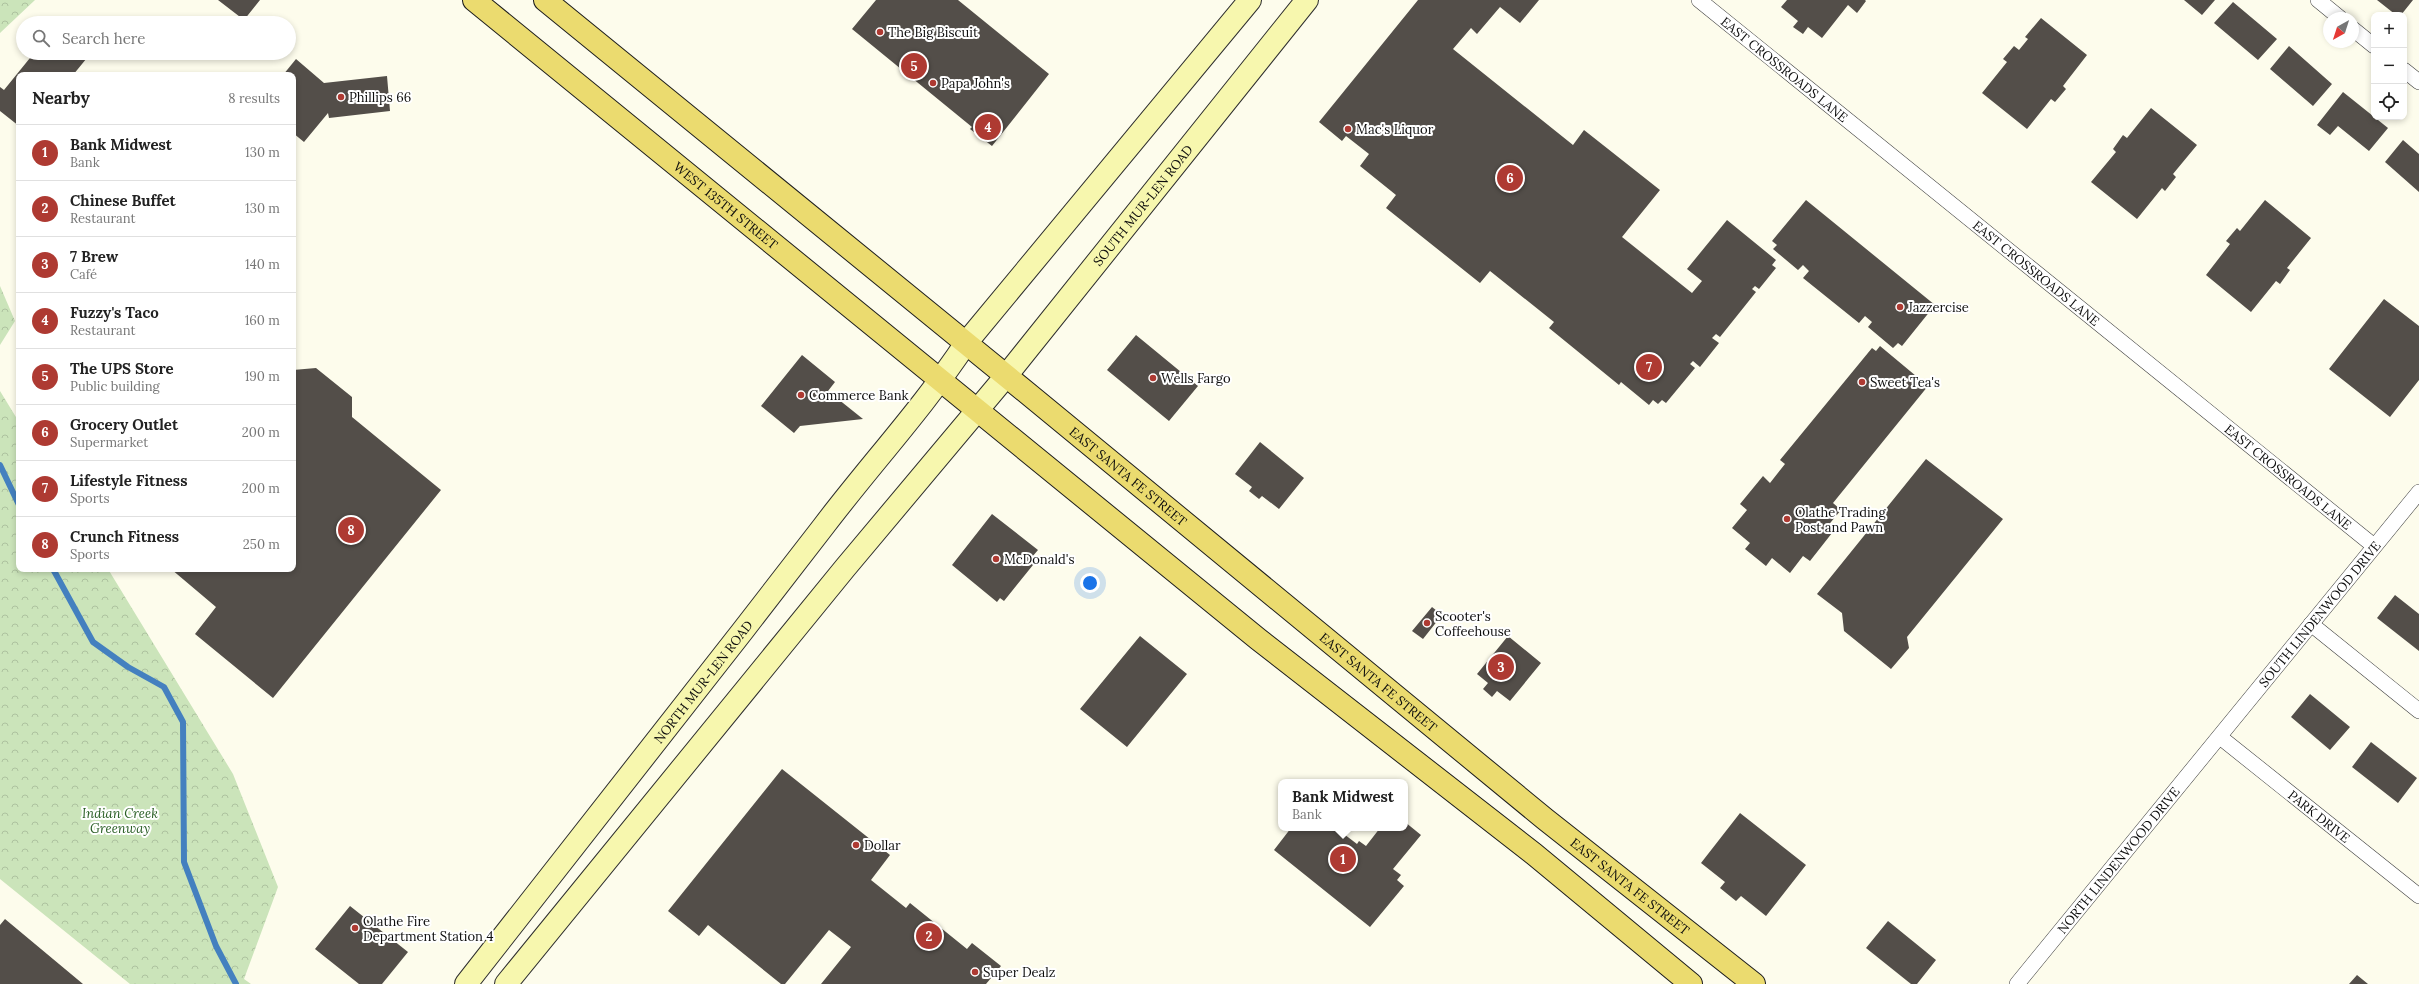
<!DOCTYPE html>
<meta charset="utf-8">
<style>
body{margin:0;font-family:Lora,serif;background:#f2f2f2;color:#222}
.controls{position:absolute;right:12px;top:12px;display:grid;overflow:hidden;border-radius:8px;box-shadow:0 2px 6px #0003}
.controls button{width:36px;height:36px;display:grid;place-items:center;padding:0;border:0;border-bottom:1px solid #e0e0e0;background:#fff;color:#222;font:20px sans-serif}
.compass{position:absolute;left:2323px;top:12px;width:36px;height:36px;border-radius:50%;background:#fff;box-shadow:0 2px 6px #0003;rotate:219deg}
.you{position:absolute;left:1090px;top:583px;width:14px;height:14px;margin:-10px;border:3px solid #fff;border-radius:50%;background:#1a73e8;box-shadow:0 0 0 6px #1a73e833}
.badge{display:grid;place-items:center;width:26px;height:26px;border-radius:50%;background:#ae3a32;color:#fff;font-size:13px;font-weight:700}
.pin{position:absolute;translate:-50% -50%;border:2px solid #fff;box-shadow:0 1px 4px #0006}
.popup{position:absolute;left:1278px;top:779px;width:130px;height:52px;box-sizing:border-box;display:grid;place-content:center;border-radius:8px;background:#fff;filter:drop-shadow(0 1px 3px #0005);font-size:13px;white-space:nowrap;color:#767676}
.popup b{font-size:15px;color:#222}
.popup::after{content:'';position:absolute;left:50%;top:100%;margin-left:-8px;border:8px solid transparent;border-top-color:#fff}
.list{margin:0;padding:0;list-style:none}
h2{display:flex;justify-content:space-between;align-items:center;height:52px;margin:0;padding:0 16px;font-size:17px}
h2 small{font-size:13px;font-weight:400;color:#767676}
.list li{display:grid;grid-template-columns:26px 1fr auto;gap:12px;align-items:center;box-sizing:border-box;height:56px;padding:0 16px;border-top:1px solid #e0e0e0}
.list b{display:block;font-size:15px;white-space:nowrap}
.list p{margin:0;font-size:13px;white-space:nowrap;color:#767676}
.list em{font-size:13px;font-style:normal;color:#767676}
.icon{flex:none;width:22px;height:22px;fill:none;stroke:currentColor;stroke-width:2;stroke-linecap:round;stroke-linejoin:round}
.map{position:relative;flex:none;width:2419px;height:984px;overflow:hidden}
.search{position:absolute;background:#fff;box-shadow:0 2px 6px #0003;left:16px;top:16px;width:280px;height:44px;display:flex;align-items:center;gap:10px;box-sizing:border-box;padding:0 14px;border-radius:22px;color:#767676;font-size:15px}
.panel{position:absolute;background:#fff;box-shadow:0 2px 6px #0003;left:16px;top:72px;width:280px;height:500px;border-radius:8px}
.map>svg:first-child{display:block}
.park{fill:url(#park-crowns)}
.lines{fill:none;stroke-linecap:round;stroke-linejoin:round}
.stream{stroke:#4480bf;stroke-width:6}
.building{fill:#534e49}
.minor-casing{stroke:#3f3f3f;stroke-width:16}
.secondary-casing{stroke:#2e2e2e;stroke-width:24}
.primary-casing{stroke:#1d1d1d;stroke-width:24}
.minor{stroke:#fff;stroke-width:15}
.secondary{stroke:#f7f7ae;stroke-width:22}
.primary{stroke:#ebdb6f;stroke-width:22}
.poi-dot{fill:#ae3a32;stroke:#fff;stroke-width:1.5}
.labels{text-anchor:middle;dominant-baseline:central;stroke-width:4;stroke-linejoin:round;paint-order:stroke}
.poi-label{font-size:13px;fill:#0c0c0c;stroke:#fff;text-anchor:start}
.street-label{font-size:13px;fill:#0c0c0c;stroke:#fff}
.park-label{font-size:13px;font-style:italic;fill:#285d23;stroke:#fff}
</style>
<div class="map">
<svg width="2419" height="984" viewBox="0 0 2419 984">
<defs>
<pattern id="park-crowns" width="20" height="18" patternUnits="userSpaceOnUse"><rect width="20" height="18" fill="#cbe4ba"/><path d="M2 6a3 3 0 1 1 6 0M12 15a3 3 0 1 1 6 0" fill="none" stroke="#adc29f"/></pattern>
</defs>
<rect width="100%" height="100%" fill="#fdfcec"/>
<!-- park -->
<path class="park" d="M0 0H35L0 33Z
M0 286 15 321 0 345Z
M0 391 19 422V569H108L233 774 278 887 244 979 251 984H130L0 879Z"/>
<g class="lines">
<!-- stream -->
<path class="stream" d="M0 465 19 505
M53 569 93 642 128 667 164 687 183 722 184 862 216 946 236 984"/>
</g>
<!-- building -->
<path class="building" d="M218 0H260L244 20Z
M876 0H958L1049 74 992 146 970 129 972 127 852 29Z
M1418 0H1539L1520 23 1500 7 1477 34 1471 28 1453 49 1573 145 1584 130 1660 190 1622 237 1692 293 1702 281 1687 269 1727 220 1776 260 1772 265 1776 268 1759 289 1755 286 1752 289 1756 292 1720 337 1716 334 1712 338 1719 343 1700 367 1693 361 1690 364 1695 368 1666 403 1662 400 1658 404 1653 400 1649 405 1621 382 1619 385 1549 328 1554 322 1490 271 1480 283 1386 208 1396 195 1360 166 1369 154 1346 136 1342 141 1319 122Z
M1787 0H1865L1866 1 1857 13 1848 5 1822 38 1808 27 1803 34 1793 27 1798 21 1781 7Z
M2184 0H2215L2202 15Z
M2377 0H2413L2401 15H2396Z
M2233 2 2277 39 2258 60 2214 23Z
M2041 18 2087 55 2063 86 2066 89 2055 102 2051 99 2027 129 1982 93 2007 62 2003 59 2014 46 2019 50 2028 39 2025 37Z
M2289 46 2332 84 2313 106 2270 69Z
M34 53H91L73 75H19V126L0 111V87L4 90Z
M296 59 324 83 387 76 390 111 329 118 328 113 304 142 293 133V75H283Z
M2343 92 2388 128 2369 151 2338 126 2330 135 2317 125Z
M2151 108 2197 145 2173 174 2176 177 2165 191 2162 188 2137 219 2091 182 2116 152 2113 149 2123 135 2127 138Z
M2403 140 2419 154V192L2385 162Z
M1806 200 1935 305 1902 346 1898 343 1893 348 1868 327 1872 322 1865 316 1859 323 1803 278 1809 271 1803 265 1798 270 1773 249 1777 245 1772 241Z
M2265 200 2311 238 2287 268 2290 270 2280 284 2276 281 2251 312 2206 275 2230 244 2226 241 2237 228 2240 231Z
M2384 299 2419 326V380L2390 417 2329 369Z
M1136 335 1198 386 1169 421 1107 370Z
M1880 346 1928 386 1833 503 1841 510 1826 528 1832 533 1810 561 1803 556 1790 573 1772 558 1766 566 1745 549 1750 543 1732 528 1747 510 1740 504 1763 476 1770 483 1785 464 1780 460 1872 348 1876 351Z
M802 355 835 382 828 391 863 419 800 426 794 433 761 406Z
M316 368 352 397V417L441 490 273 698 195 634 216 607 171 569H293V370Z
M1260 442 1304 478 1279 509 1262 496 1259 499 1249 491 1252 487 1235 474Z
M1926 459 2003 519 1907 637 1909 648 1891 669 1844 631 1842 613 1817 594Z
M992 514 1038 550 1032 557 1037 560 1004 601 1000 598 997 602 952 565Z
M2395 595 2419 614V651L2377 618Z
M1432 607 1442 615 1423 639 1412 631Z
M1140 636 1187 674 1127 747 1080 709Z
M1508 636 1541 663 1510 701 1497 691 1492 697 1483 689 1488 683 1477 674Z
M2310 694 2350 727 2330 750 2291 717Z
M2371 742 2417 778 2398 803 2352 767Z
M782 769 890 855 871 880 906 908 910 903 967 949 972 943 1001 966 986 984H821L851 947 829 930 785 984H781L708 925 699 936 668 911Z
M1740 813 1806 865 1766 916 1741 896 1736 901 1720 888 1725 882 1701 863Z
M1405 822 1421 835 1393 869 1401 875 1397 880 1404 886 1370 927 1274 850 1291 828H1336L1357 844 1359 841 1366 846 1380 828H1405Z
M350 906 408 952 382 984H359L315 949Z
M5 919 83 984H0V925Z
M1888 921 1936 960 1917 984H1911L1866 948Z
M2357 975 2368 984H2349Z"/>
<g class="lines">
<!-- minor casing -->
<g class="minor-casing">
<g id="minor">
<path id="s1" d="M1699 0 2374 546"/>
<path d="M2318 0 2340 18"/>
<path d="M2353 29 2374 46"/>
<path d="M2404 70 2419 82"/>
<path d="M2311 624 2419 711"/>
<path id="s2" d="M2220 737 2419 896"/>
<path id="s3" d="M2017 984 2419 492"/>
</g>
</g>
<!-- secondary casing -->
<g class="secondary-casing">
<g id="secondary">
<path id="s4" d="M466 984C586 832 705 680 823 527 870 465 923 408 966 343L1250 0"/>
<path id="s5" d="M506 984 845 568 1006 376 1307 0"/>
</g>
</g>
<!-- primary casing -->
<g class="primary-casing">
<g id="primary">
<path id="s6" d="M474 0 1258 639 1534 854 1691 984"/>
<path id="s7" d="M545 0 1026 392 1545 819 1754 984"/>
</g>
</g>
<!-- minor -->
<use href="#minor" class="minor"/>
<!-- secondary -->
<use href="#secondary" class="secondary"/>
<!-- primary -->
<use href="#primary" class="primary"/>
</g>
<!-- markers -->
<g class="poi-dot">
<circle cx="880" cy="32" r="4"/>
<circle cx="933" cy="83" r="4"/>
<circle cx="341" cy="97" r="4"/>
<circle cx="1348" cy="129" r="4"/>
<circle cx="1900" cy="307" r="4"/>
<circle cx="1153" cy="378" r="4"/>
<circle cx="1862" cy="382" r="4"/>
<circle cx="801" cy="395" r="4"/>
<circle cx="1787" cy="519" r="4"/>
<circle cx="996" cy="559" r="4"/>
<circle cx="1427" cy="623" r="4"/>
<circle cx="856" cy="845" r="4"/>
<circle cx="355" cy="928" r="4"/>
<circle cx="975" cy="972" r="4"/>
</g>
<g class="labels">
<!-- poi labels -->
<g class="poi-label">
<text x="888" y="32">The Big Biscuit</text>
<text x="941" y="83">Papa John's</text>
<text x="349" y="97">Phillips 66</text>
<text x="1356" y="129">Mac's Liquor</text>
<text x="1908" y="307">Jazzercise</text>
<text x="1161" y="378">Wells Fargo</text>
<text x="1870" y="382">Sweet Tea's</text>
<text x="809" y="395">Commerce Bank</text>
<text x="1795" y="512">Olathe Trading<tspan x="1795" dy="15">Post and Pawn</tspan></text>
<text x="1004" y="559">McDonald's</text>
<text x="1435" y="616">Scooter's<tspan x="1435" dy="15">Coffeehouse</tspan></text>
<text x="864" y="845">Dollar</text>
<text x="363" y="921">Olathe Fire<tspan x="363" dy="15">Department Station 4</tspan></text>
<text x="983" y="972">Super Dealz</text>
</g>
<!-- street labels -->
<g class="street-label">
<text stroke="none"><textPath href="#s1" startOffset="110">EAST CROSSROADS LANE</textPath></text>
<text stroke="none"><textPath href="#s6" startOffset="325">WEST 135TH STREET</textPath></text>
<text stroke="none"><textPath href="#s5" startOffset="1006">SOUTH MUR-LEN ROAD</textPath></text>
<text stroke="none"><textPath href="#s1" startOffset="434">EAST CROSSROADS LANE</textPath></text>
<text stroke="none"><textPath href="#s7" startOffset="753">EAST SANTA FE STREET</textPath></text>
<text stroke="none"><textPath href="#s1" startOffset="758">EAST CROSSROADS LANE</textPath></text>
<text stroke="none"><textPath href="#s3" startOffset="478">SOUTH LINDENWOOD DRIVE</textPath></text>
<text stroke="none"><textPath href="#s4" startOffset="384">NORTH MUR-LEN ROAD</textPath></text>
<text stroke="none"><textPath href="#s7" startOffset="1077">EAST SANTA FE STREET</textPath></text>
<text stroke="none"><textPath href="#s2" startOffset="127">PARK DRIVE</textPath></text>
<text stroke="none"><textPath href="#s3" startOffset="160">NORTH LINDENWOOD DRIVE</textPath></text>
<text stroke="none"><textPath href="#s7" startOffset="1401">EAST SANTA FE STREET</textPath></text>
</g>
<!-- park labels -->
<g class="park-label">
<text x="120" y="813">Indian Creek<tspan x="120" dy="15">Greenway</tspan></text>
</g>
</g>
</svg>
<div class="controls">
<button>+</button>
<button>−</button>
<button><svg class="icon" aria-label="locate" viewBox="0 0 24 24"><circle cx="12" cy="12" r="6"/><path d="M12 2v4M12 18v4M2 12h4M18 12h4"/></svg></button>
</div>
<svg class="compass" viewBox="-18 -18 36 36"><path d="M0-13l5 13h-10z" fill="#e53935"/><path d="M0 13l5-13h-10z" fill="#767676"/></svg>
<div class="you"></div>
<div class="pin badge" style="left:1343px;top:859px">1</div>
<div class="popup"><b>Bank Midwest</b>Bank</div>
<div class="pin badge" style="left:929px;top:936px">2</div>
<div class="pin badge" style="left:1501px;top:667px">3</div>
<div class="pin badge" style="left:988px;top:127px">4</div>
<div class="pin badge" style="left:914px;top:66px">5</div>
<div class="pin badge" style="left:1510px;top:178px">6</div>
<div class="pin badge" style="left:1649px;top:367px">7</div>
<div class="pin badge" style="left:351px;top:530px">8</div>
<div class="search"><svg class="icon" aria-label="search" viewBox="0 0 24 24"><circle cx="10" cy="10" r="6"/><path d="M15 15l6 6"/></svg>Search here</div>
<section class="panel">
<h2>Nearby<small>8 results</small></h2>
<ul class="list">
<li><span class="badge">1</span><div><b>Bank Midwest</b><p>Bank</p></div><em>130 m</em></li>
<li><span class="badge">2</span><div><b>Chinese Buffet</b><p>Restaurant</p></div><em>130 m</em></li>
<li><span class="badge">3</span><div><b>7 Brew</b><p>Café</p></div><em>140 m</em></li>
<li><span class="badge">4</span><div><b>Fuzzy's Taco</b><p>Restaurant</p></div><em>160 m</em></li>
<li><span class="badge">5</span><div><b>The UPS Store</b><p>Public building</p></div><em>190 m</em></li>
<li><span class="badge">6</span><div><b>Grocery Outlet</b><p>Supermarket</p></div><em>200 m</em></li>
<li><span class="badge">7</span><div><b>Lifestyle Fitness</b><p>Sports</p></div><em>200 m</em></li>
<li><span class="badge">8</span><div><b>Crunch Fitness</b><p>Sports</p></div><em>250 m</em></li>
</ul>
</section>
</div>
